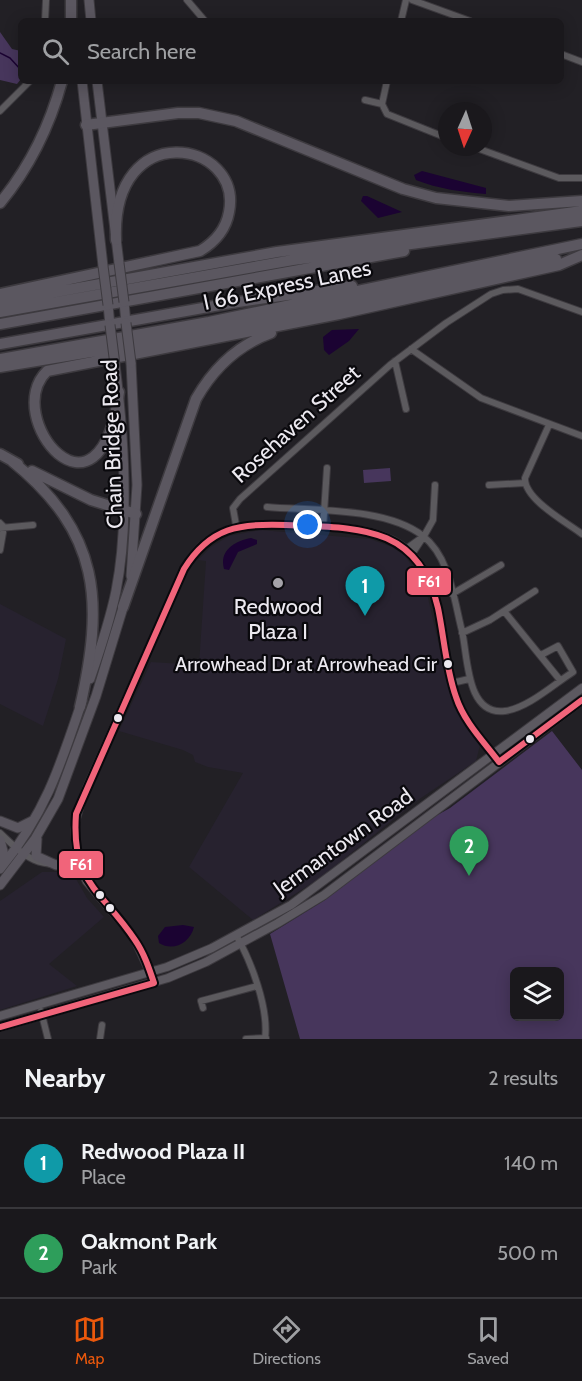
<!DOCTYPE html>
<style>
body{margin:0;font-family:Cabin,sans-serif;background:#232125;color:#f1f3f6}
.controls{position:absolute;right:18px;bottom:18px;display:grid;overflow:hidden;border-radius:9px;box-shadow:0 3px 15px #0003}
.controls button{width:54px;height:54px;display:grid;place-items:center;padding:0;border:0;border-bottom:2px solid #38373b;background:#1a181c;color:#f1f3f6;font:30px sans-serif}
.compass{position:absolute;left:438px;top:102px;width:54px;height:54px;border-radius:50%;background:#1a181c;box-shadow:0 3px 15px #0003;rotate:183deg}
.you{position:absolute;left:308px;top:525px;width:21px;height:21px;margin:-15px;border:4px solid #fff;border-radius:50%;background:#1a73e8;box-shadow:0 0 0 9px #1a73e833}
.badge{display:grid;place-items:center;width:39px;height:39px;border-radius:50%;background:#ea580c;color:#fff;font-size:20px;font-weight:700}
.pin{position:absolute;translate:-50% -50px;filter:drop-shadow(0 2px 3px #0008)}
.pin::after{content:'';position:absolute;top:32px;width:21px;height:18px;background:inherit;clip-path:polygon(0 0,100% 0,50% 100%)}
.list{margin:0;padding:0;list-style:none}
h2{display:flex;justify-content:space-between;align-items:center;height:78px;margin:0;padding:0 24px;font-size:26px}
h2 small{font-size:20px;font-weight:400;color:#9fa0a3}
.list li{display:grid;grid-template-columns:39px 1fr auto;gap:18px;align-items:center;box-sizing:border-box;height:90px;padding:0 24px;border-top:2px solid #38373b}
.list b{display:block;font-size:22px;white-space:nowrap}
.list p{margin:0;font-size:20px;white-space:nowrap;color:#9fa0a3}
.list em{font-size:20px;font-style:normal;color:#9fa0a3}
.icon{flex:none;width:33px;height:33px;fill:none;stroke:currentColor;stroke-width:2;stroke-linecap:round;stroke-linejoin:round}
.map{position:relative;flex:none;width:582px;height:1039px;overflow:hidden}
.search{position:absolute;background:#1a181c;box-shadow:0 3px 15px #0003;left:18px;right:18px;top:18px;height:66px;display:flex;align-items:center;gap:15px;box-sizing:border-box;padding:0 21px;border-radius:9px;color:#9fa0a3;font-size:22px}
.sheet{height:258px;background:#1a181c}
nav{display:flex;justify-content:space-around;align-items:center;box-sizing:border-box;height:84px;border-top:2px solid #38373b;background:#1a181c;font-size:16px;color:#9fa0a3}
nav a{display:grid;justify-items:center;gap:3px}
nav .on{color:#ea580c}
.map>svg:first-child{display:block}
.built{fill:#27222f}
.green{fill:#47365c;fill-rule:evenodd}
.water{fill:#1b0332}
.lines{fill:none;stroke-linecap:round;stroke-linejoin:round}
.stream{stroke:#1b0332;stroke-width:1.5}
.street-casing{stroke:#3d3a3f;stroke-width:8}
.secondary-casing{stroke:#3d3a3f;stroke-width:10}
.primary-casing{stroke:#3d3a3f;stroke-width:11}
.highway-casing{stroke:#3d3a3f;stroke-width:13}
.street{stroke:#5c5a5e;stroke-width:6}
.secondary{stroke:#5c5960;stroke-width:8}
.primary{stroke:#5b5760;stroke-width:9}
.highway{stroke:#5b5760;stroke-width:10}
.primary-bridge-casing{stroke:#3d3a3f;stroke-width:11;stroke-linecap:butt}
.primary-bridge{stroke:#5b5760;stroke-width:9}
.bus-1-casing{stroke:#0a090d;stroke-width:10}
.bus-1{stroke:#f1647a;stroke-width:6}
.poi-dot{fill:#a5a3a9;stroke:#0a090d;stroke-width:2}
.bus-dot{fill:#ece9f0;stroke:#0a090d;stroke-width:2}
.labels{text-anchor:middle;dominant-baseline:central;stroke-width:4.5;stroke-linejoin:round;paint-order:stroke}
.bus-label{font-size:20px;fill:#ece9f0;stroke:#0a090d;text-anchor:end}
.street-label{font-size:22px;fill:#ece9f0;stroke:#0a090d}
.poi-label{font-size:22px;fill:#ece9f0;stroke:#0a090d}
.line-badge{stroke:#0a090d;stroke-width:2}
.badge-label{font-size:16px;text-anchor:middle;font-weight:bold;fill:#fff}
</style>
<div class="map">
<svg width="582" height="1039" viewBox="0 0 582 1039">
<rect width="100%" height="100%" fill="#222025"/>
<!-- built -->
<path class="built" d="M260 530 370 539 392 547 405 556 425 585 453 706 480 745 476 761 415 802 319 879 253 920 189 867 243 773 208 767 195 762 193 755 183 750 119 731 151 662 199 665 206 561 198 560 211 547 229 536Z
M0 604 66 639 58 679 43 726 0 704Z
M42 872H72L87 898 104 917 49 964 77 986 0 1010V901Z"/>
<!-- green -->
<path class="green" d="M0 32 12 49 21 51V79L17 84 0 80Z
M390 468 391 481 364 483 363 470Z
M552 731 582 770V1039H300L270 934 325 900 425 822 450 808ZM514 972H560V1016H514Z"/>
<!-- water -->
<path class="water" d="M422 171 486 188V194C463 192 438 189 416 180L414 175Z
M363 196H367L402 212 378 218 361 201Z
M359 329 349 341 329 355 324 350 323 337 332 330Z
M251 538 257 540V544L238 552 229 570 224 569C219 551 234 541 251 538Z
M183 925 194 927C190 943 173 952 159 943L158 936 165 927Z"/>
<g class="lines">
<!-- stream -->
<path class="stream" d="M0 53 10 58 21 70"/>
<!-- street casing -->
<g class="street-casing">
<path id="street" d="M187 0 205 21
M412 0 470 21
M45 21 46 0
M401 21 406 0
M561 54 582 62
M387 81 382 104 387 114 447 138
M365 100 382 104
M0 111 30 81
M474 147 559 178H582
M411 349 481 398 582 436
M395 361 406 409
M549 425 525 478C524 499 566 522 582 534
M489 485 525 483
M267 507C313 511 386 507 423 536 450 557 454 600 462 631 468 657 466 716 505 711 528 708 554 684 573 672L558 646 541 655
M0 523 4 527 0 550
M236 525 233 508 240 499 390 365 446 323 491 294 503 290 518 289 582 312
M0 528 33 525
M323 528 327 468
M424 536 433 520 435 485
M406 549 424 536 412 554
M452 594 501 565
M504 611 560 680
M462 633 490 620 535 591
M452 683 469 679
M0 833C26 858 39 870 77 861
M236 935C251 961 269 1008 265 1039
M154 983 133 937 86 882 77 861 74 829 86 788 184 569C204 530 239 522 280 525 313 527 353 524 384 536 450 560 436 644 456 698 465 722 484 741 499 762
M203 1008 201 1001 257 986
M41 1011 48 1039
M100 1039 102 1025
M246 1039 266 1038"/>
</g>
<!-- secondary casing -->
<g class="secondary-casing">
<path id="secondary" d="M0 1016 167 967 212 948 291 905 582 688
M0 1027 168 978 206 962 278 923 324 895 582 700"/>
</g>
<!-- primary casing -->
<g class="primary-casing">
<path id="primary" d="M89 0 91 21
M82 81 103 266
M97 81 119 263
M124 302 126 323
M108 305 110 325
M131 363 137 485 131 576
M90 679C100 650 110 621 116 591 130 520 124 436 115 365
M0 821 18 828 32 821
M37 839 36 856 56 865
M0 840 3 851 0 867
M0 869C45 814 60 767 82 701
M0 885 35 839 58 799 96 696 125 601"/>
</g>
<!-- highway casing -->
<g class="highway-casing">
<path id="highway" d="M71 21V0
M86 125 178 113H199L236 121 403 189 436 198 509 206 582 201
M0 203C29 168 50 125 62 81
M0 294 200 251C215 242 226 229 229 212 243 140 111 116 116 240
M0 302 277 252 582 211
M0 312 293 260 582 221
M0 324 404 251
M0 344 231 303 352 286
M0 359 209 322 582 244
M0 367 169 339 556 259
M119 392C100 539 0 417 47 371L339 314 559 265 582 255
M0 454 18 464
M12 461C101 533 104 602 80 707
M32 471 91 500 136 514
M123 607 196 399C213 369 238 345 271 333"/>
</g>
<!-- street -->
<use href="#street" class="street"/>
<!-- secondary -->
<use href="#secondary" class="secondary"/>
<!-- primary -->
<use href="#primary" class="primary"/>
<!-- highway -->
<use href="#highway" class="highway"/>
<!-- primary-bridge casing -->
<g class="primary-bridge-casing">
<path id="primary-bridge" d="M119 263 124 302
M103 266 108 305
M126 323 131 363
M110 325 115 365"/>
</g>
<!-- primary-bridge -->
<use href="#primary-bridge" class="primary-bridge"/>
<!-- bus-1 casing -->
<g class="bus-1-casing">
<path id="bus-1" d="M0 1027 154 983C149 968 144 953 135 940 101 889 71 884 76 814L184 569C210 527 240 523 286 525 356 528 419 524 438 608 444 637 446 669 456 697 464 722 484 742 499 762L582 700"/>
</g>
<!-- bus-1 -->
<use href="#bus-1" class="bus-1"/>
</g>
<!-- markers -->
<circle class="poi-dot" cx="278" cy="583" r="6"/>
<g class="bus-dot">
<circle cx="448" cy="664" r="5"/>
<circle cx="118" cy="718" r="5"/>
<circle cx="530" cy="739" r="5"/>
<circle cx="100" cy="895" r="5"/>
<circle cx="110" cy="908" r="5"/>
</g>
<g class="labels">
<!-- bus labels -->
<g class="bus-label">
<text x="437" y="664">Arrowhead Dr at Arrowhead Cir</text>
</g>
<!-- street labels -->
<g class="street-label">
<text transform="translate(287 285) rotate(-12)">I 66 Express Lanes</text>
<text transform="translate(296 424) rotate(-42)">Rosehaven Street</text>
<text transform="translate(112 444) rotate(-92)">Chain Bridge Road</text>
<text transform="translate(343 842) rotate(-36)">Jermantown Road</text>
</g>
<!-- poi labels -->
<g class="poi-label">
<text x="278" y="606">Redwood<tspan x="278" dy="25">Plaza I</tspan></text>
</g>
</g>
<g class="line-badge">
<rect x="406" y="567" width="46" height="29" rx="6" fill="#f1647a"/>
<rect x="58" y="850" width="46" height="29" rx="6" fill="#f1647a"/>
</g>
<g class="badge-label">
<text x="429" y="587">F61</text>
<text x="81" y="870">F61</text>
</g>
</svg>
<div class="controls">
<button><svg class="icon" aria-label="layers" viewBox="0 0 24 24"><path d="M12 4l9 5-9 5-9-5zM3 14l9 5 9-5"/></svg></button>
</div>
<svg class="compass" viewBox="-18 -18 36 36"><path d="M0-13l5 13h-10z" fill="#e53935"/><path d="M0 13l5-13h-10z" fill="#9fa0a3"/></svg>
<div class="you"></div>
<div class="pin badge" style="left:365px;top:616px;background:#0f9aa8">1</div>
<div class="pin badge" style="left:469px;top:876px;background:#2e9e5b">2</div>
<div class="search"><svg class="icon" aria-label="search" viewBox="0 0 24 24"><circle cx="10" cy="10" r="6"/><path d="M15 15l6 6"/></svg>Search here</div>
</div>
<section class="sheet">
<h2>Nearby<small>2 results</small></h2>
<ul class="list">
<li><span class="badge" style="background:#0f9aa8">1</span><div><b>Redwood Plaza II</b><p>Place</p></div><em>140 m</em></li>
<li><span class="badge" style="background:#2e9e5b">2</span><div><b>Oakmont Park</b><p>Park</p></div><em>500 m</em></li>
</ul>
</section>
<nav>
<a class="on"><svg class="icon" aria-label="map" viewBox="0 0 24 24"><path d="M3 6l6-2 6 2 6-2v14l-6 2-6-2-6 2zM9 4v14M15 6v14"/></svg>Map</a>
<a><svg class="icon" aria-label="directions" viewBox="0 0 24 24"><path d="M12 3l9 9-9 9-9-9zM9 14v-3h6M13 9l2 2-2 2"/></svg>Directions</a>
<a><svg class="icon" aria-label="saved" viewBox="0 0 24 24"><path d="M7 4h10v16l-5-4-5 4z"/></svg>Saved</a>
</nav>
